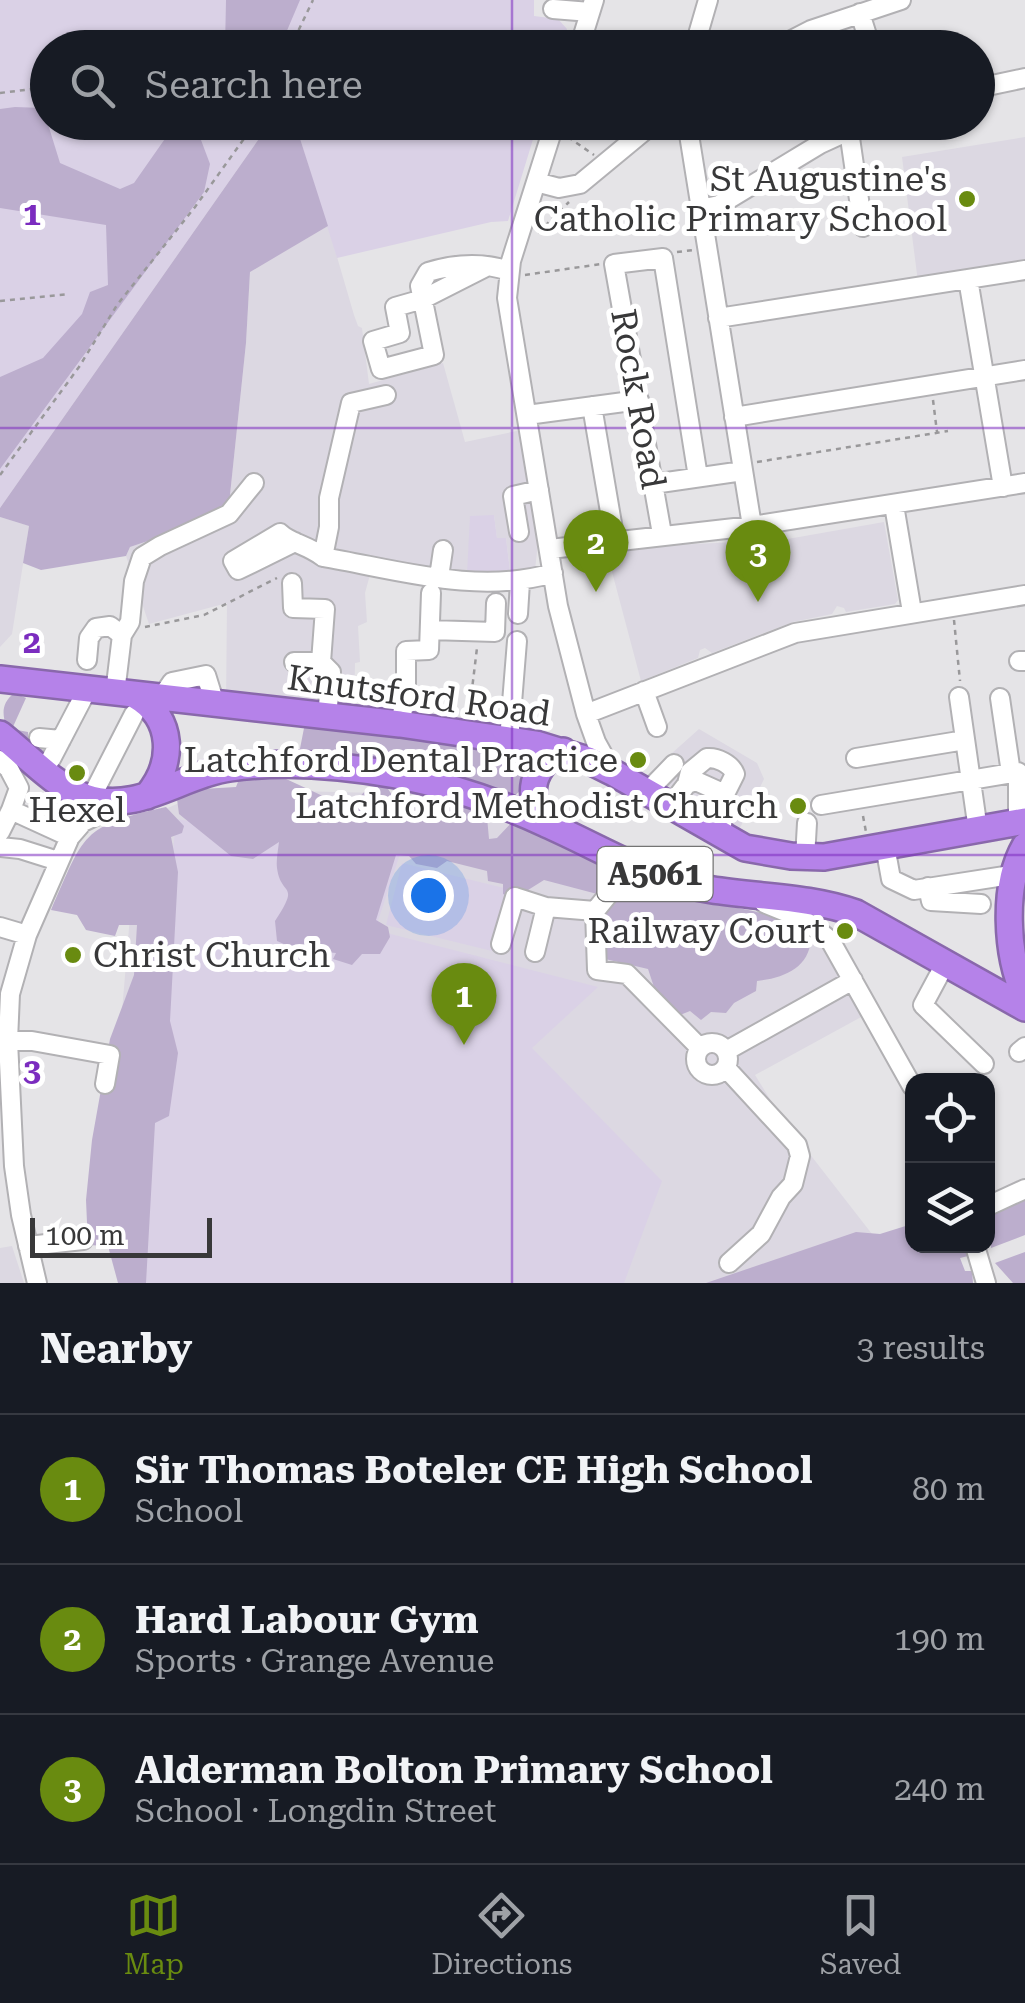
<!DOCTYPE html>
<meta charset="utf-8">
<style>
body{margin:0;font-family:"Roboto Serif",serif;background:#20242c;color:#f1f3f6}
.controls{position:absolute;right:30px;bottom:30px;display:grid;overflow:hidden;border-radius:20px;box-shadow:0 2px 8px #0004}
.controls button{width:90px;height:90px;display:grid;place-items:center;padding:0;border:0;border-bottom:2px solid #363941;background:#171b24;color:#f1f3f6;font:50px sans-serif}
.scale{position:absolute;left:30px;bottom:25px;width:182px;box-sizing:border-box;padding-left:10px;border:5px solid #383839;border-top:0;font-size:28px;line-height:35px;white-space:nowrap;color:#383839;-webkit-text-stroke:8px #fff;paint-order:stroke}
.you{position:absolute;left:428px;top:895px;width:35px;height:35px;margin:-25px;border:8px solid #fff;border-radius:50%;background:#1a73e8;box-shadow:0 0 0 15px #1a73e833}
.badge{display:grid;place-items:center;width:65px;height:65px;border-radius:50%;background:#698b10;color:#fff;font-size:32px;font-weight:700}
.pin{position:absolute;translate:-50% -82px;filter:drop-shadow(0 2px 5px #0008)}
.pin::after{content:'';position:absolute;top:52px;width:35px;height:30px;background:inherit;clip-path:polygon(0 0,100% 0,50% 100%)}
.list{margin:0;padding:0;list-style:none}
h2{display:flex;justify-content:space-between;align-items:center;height:130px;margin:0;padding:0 40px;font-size:42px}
h2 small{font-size:32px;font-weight:400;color:#9ea1a6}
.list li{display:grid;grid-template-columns:65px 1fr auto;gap:30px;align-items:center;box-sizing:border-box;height:150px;padding:0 40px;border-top:2px solid #363941}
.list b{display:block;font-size:38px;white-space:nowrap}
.list p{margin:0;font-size:32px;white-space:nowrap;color:#9ea1a6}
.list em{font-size:32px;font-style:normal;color:#9ea1a6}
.icon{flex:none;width:55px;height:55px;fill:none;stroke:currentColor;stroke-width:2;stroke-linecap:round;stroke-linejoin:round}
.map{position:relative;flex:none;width:1025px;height:1283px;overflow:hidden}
.search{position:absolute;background:#171b24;box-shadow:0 2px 8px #0004;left:30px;right:30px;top:30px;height:110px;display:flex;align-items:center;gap:25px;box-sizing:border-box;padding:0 35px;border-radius:55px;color:#9ea1a6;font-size:38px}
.sheet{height:580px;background:#171b24}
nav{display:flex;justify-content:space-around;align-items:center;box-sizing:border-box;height:140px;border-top:2px solid #363941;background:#171b24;font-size:28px;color:#9ea1a6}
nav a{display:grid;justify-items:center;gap:5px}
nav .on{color:#698b10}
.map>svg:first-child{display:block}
.built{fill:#dcd8e2}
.green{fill:#dad1e6}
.forest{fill:#bcaecd}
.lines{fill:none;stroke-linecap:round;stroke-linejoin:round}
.minor-casing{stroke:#b2b1b4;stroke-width:22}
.highway-casing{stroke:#8968ab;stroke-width:30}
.path{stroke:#99989a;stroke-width:2.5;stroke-dasharray:5 5;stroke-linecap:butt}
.minor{stroke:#fff;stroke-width:18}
.highway{stroke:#b582e9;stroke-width:25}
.grid{fill:none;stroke:#7b2cbf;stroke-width:2.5;stroke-opacity:0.55}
.poi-dot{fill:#698b10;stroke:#fff;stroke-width:4}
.labels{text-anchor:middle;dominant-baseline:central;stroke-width:10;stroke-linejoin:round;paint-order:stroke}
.shield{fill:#fff;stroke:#747474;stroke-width:2.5}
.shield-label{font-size:32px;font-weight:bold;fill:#383839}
.poi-label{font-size:35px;fill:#383839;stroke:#fff;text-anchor:end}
.street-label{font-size:35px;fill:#383839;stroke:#fff}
.grid-label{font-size:32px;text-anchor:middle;font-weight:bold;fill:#7b2cbf;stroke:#fff;stroke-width:10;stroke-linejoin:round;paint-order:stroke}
</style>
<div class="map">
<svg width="1025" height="1283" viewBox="0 0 1025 1283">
<rect width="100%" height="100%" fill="#e5e4e7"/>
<!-- built -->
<path class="built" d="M1025 137V265L918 282 902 157Z
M328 226 354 315 358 326 362 328 369 384 443 363 465 442 526 429 539 533 535 570 510 571 506 538 497 539 494 515 467 574 371 571 365 593 367 622 358 626 360 662 355 663 354 712 226 705 227 603 149 624 126 556 130 547 228 514 246 343 250 271Z
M0 517 29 526 12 634 0 647Z
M884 522 898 600 895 604 846 612 844 608 837 606 832 614 793 622 712 653 705 648 700 650 698 658 641 681 607 553 673 545 782 540Z
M699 729 757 763 764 779 738 832 643 779Z
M211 789 418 794 503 811 675 891 731 909 776 913 812 931 863 1016 755 1075 781 1117 879 1243 748 1283H127L109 1166 138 821Z
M12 1246 24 1283H0V1248Z"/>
<!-- green -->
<path class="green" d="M0 0H534V16L558 19 567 29 561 48H48V122L270 123 0 508Z
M295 123H538L508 221 491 222 337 258Z
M494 515 497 538H506L510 571 467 574 470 516Z
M176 819 400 854 375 930 598 987 532 1048 662 1181 624 1283H141L137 1255Z
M402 863 508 889 492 951 386 925Z"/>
<!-- forest -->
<path class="forest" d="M226 0H300L280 47 225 48Z
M15 107 43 108 60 163 120 189 134 183 169 133 201 140 210 164 204 192 0 469V377L43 358 82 314 90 292 108 285 106 225 0 208V109Z
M270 123H295L328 226 250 272 246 343 228 514 130 547 126 556 41 570 23 563 29 526 0 517V508Z
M14 693 26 698 12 729 28 732V736L48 755 46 759 7 729C2 714 1 704 14 693Z
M305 723 516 745 526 766 522 789 510 800 297 764Z
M271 772 325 797 354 803 366 790 385 784 404 814 415 812 427 797 440 801 444 818 454 805 472 807 487 817 489 839 497 838 513 821 615 869 601 895 544 880 528 890 529 896 519 900 503 894V884L488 881 487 871 447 861 437 868 416 864 409 856 396 855 376 920 388 927 390 937 380 954H362L352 965 333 959 336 953 295 949 277 941 275 921C301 881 281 898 277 868 276 861 278 850 279 842L253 859 231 856 179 814 177 799 202 789 236 787 241 774Z
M166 807 184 826 182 833 171 837 178 872 170 1021 178 1053 169 1116 155 1123 146 1283H118L108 1246 88 1245 86 1200 92 1140 110 1039 134 975 137 925H119L115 936 86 930 77 915 51 910C85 834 80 826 166 807Z
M628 875C642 881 657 889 671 894 710 907 789 908 811 939 809 968 784 978 757 981L756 991 734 1003 726 1013 711 1012 701 1020 690 1011 680 1015 654 987 648 969 601 958 599 914Z
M1025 1197V1235L991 1248 988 1213Z
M912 1224V1246H970L972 1255 960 1258 965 1271H972L973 1283H706L856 1232 880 1234Z
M1025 1252V1283H1013L995 1263Z"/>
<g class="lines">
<!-- minor casing -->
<g class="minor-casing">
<path id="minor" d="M553 9 590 12
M860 13 871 48
M579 48 594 0
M694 48 708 0
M776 48 811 30 901 0
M978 88 1025 78
M555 122 511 261 507 298 558 606 586 714 596 742 612 771
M687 122 752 526
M849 131 863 227
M536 182 559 188 580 184 655 122
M701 209 719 205 820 144 868 122
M486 267 423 299 395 307 400 333 373 341 381 369 434 355 420 286 428 272C454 264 483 262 509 271
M968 279 1003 487
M718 318 1025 270
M592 406 615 541
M527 415 639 400
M734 417 1025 370
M653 484 743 471
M894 505 912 612
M519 532 513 496 539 490
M662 534 614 264 663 258 698 477
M295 542 238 570 233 561 280 533C290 543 308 545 323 557 399 570 478 595 553 573
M550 549 752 526 1025 483
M323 557 329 527V498L351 403 386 395
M439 577 443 550
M292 583 293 608 325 609 321 662
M518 614 520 582
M430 630 495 632 496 603
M87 660 89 638 96 628 110 626 122 635
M1019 661H1025
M294 662H321L331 672 327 717
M644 691 657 727
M115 693 122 635 130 622 134 581 142 557 160 546 229 514 254 483
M959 697 978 830
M161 698 172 682 206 675 215 704
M1000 698 1011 773
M586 714 795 633 1025 595
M400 724 406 695V651L429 650 431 593
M39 738 61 740
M509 740 517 641
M856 758 965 740
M51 759 87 690
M0 760 9 769 19 788 11 810 70 837
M687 784 690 772 707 758C717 757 731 764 735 774L725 794
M647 792 674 764
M91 798 134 714
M821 805 1018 772V822
M670 806 687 784 696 781 725 794 721 836
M0 832 11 810
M885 846 891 879 914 890 1023 873
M0 847 20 849 58 861
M805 858 807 823
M624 861 612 890 595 911 597 970 627 974 700 1048
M928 887 931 901 981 904
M764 903 803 919 830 940 912 1086
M0 927 27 935
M501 944 515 897 546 907 595 911
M535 952 546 907
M945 964 923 1005 984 1064
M8 1041H32L110 1055 105 1084
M696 1059a16 16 0 1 1 32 0a16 16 0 1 1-32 0Z
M726 1051 853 980
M1019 1052 1025 1047
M726 1068 797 1145 800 1156 793 1184 781 1197 761 1234 729 1263
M988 1206 1025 1189
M28 1246 83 1240
M975 1246 986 1283
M37 1283 21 1215 14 1166 8 1041 10 994 27 935 70 837 83 822 120 804"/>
</g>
<!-- highway casing -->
<g class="highway-casing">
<path id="highway" d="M0 679 400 724 536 744 588 760 612 772 745 848 791 856 824 857 1025 821
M136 696C174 718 175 763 147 796
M0 734C27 755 53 785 85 797 137 815 180 775 230 768 285 760 341 765 396 775 447 785 499 802 546 824 585 841 623 863 663 878 726 900 794 891 856 913L1025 1008
M547 824C524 797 531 765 563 751
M1025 846C1002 886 1006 955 1025 996"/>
</g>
<!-- path -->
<path class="path" d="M290 48 313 0
M0 93 48 87
M568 137 594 155
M538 233 569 202
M677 252 694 250
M525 275 601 264
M0 301 69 294
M933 400 937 432
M757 462 948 431
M0 475 79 367 117 305 195 207 256 122
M954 620 960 681
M145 627 204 615 277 578
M469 714 477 648
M863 816 866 832"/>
<!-- minor -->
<use href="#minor" class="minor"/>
<!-- highway -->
<use href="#highway" class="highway"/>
</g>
<!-- grid -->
<path class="grid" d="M512 0V48M512 122V1283M0 428H1025M0 855H1025"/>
<!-- markers -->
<g class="poi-dot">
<circle cx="967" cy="199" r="10"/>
<circle cx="638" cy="760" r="10"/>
<circle cx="77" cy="773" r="10"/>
<circle cx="798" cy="806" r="10"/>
<circle cx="845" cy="931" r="10"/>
<circle cx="73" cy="955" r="10"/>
</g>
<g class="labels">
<!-- shield labels -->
<rect class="shield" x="597.5" y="847" width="115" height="54" rx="8"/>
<g class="shield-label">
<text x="655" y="874">A5061</text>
</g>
<!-- poi labels -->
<g class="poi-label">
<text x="947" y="179">St Augustine's<tspan x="947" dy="40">Catholic Primary School</tspan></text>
<text x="618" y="760">Latchford Dental Practice</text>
<text x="778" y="806">Latchford Methodist Church</text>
<text x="77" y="810" text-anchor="middle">Hexel</text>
<text x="825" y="931">Railway Court</text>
<text x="93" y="955" text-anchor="start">Christ Church</text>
</g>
<!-- street labels -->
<g class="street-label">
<text transform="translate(638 399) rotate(80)">Rock Road</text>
<text transform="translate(419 696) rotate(8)">Knutsford Road</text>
</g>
</g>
<g class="grid-label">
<text x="32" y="225">1</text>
<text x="32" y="653">2</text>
<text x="32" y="1081">3</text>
</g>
</svg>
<div class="controls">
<button><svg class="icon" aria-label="locate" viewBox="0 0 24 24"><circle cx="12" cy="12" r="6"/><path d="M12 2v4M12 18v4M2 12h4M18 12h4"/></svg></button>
<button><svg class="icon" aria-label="layers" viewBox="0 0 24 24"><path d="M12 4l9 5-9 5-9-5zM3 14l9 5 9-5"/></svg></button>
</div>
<div class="scale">100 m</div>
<div class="you"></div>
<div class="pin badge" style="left:464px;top:1045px">1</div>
<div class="pin badge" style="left:596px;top:592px">2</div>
<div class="pin badge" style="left:758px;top:602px">3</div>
<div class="search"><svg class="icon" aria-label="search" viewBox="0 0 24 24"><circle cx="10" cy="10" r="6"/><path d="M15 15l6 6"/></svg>Search here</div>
</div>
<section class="sheet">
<h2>Nearby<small>3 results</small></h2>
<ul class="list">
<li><span class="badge">1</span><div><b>Sir Thomas Boteler CE High School</b><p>School</p></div><em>80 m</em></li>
<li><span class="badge">2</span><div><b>Hard Labour Gym</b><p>Sports · Grange Avenue</p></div><em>190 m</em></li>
<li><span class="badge">3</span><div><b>Alderman Bolton Primary School</b><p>School · Longdin Street</p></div><em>240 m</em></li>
</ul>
</section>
<nav>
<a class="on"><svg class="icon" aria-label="map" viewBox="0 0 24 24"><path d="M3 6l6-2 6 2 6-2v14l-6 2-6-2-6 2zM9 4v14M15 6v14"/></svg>Map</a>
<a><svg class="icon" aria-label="directions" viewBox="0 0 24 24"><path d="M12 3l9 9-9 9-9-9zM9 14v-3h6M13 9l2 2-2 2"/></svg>Directions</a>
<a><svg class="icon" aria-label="saved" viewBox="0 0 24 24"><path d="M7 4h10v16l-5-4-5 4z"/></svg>Saved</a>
</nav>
